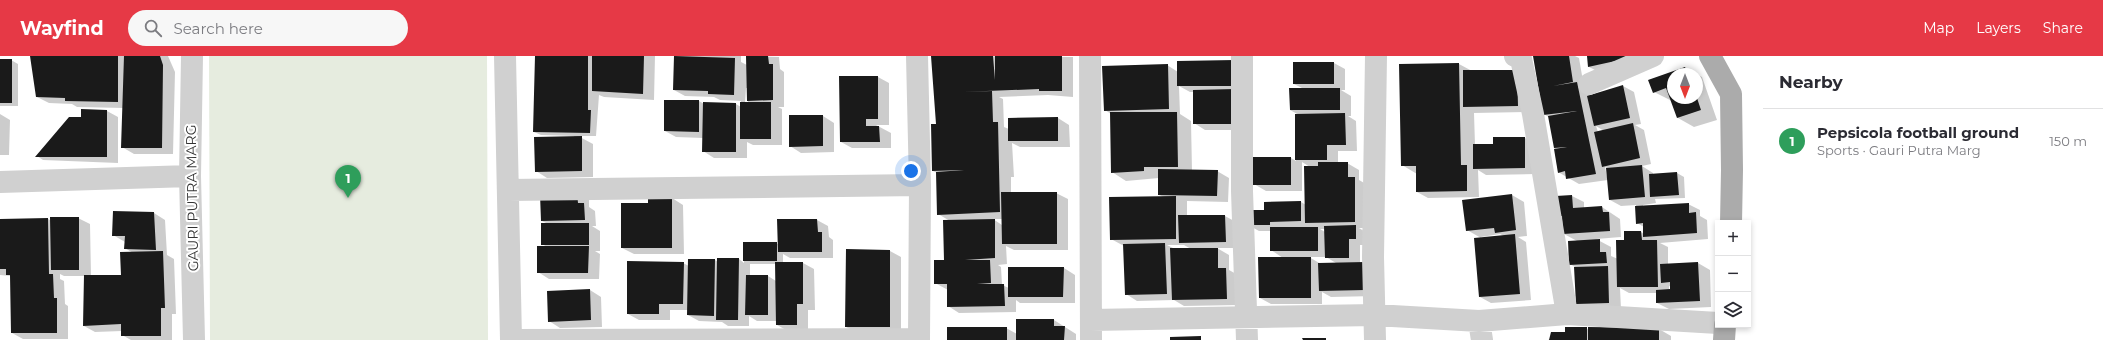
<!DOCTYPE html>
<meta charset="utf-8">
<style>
body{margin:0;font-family:Montserrat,sans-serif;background:#f7f7f7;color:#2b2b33}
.controls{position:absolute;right:12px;bottom:12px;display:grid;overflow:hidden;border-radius:0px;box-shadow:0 2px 6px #0003}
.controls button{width:36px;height:36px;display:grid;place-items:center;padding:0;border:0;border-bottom:1px solid #e1e1e2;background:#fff;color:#2b2b33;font:20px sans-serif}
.compass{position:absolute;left:1667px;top:12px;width:36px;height:36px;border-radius:50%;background:#fff;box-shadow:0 2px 6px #0003;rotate:180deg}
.you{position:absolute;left:911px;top:115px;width:14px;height:14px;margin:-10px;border:3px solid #fff;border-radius:50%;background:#1a73e8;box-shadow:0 0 0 6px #1a73e833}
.badge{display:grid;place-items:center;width:26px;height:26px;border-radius:50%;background:#e63946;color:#fff;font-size:13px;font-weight:700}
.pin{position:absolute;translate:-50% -33px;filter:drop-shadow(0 1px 2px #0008)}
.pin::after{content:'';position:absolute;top:21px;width:14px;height:12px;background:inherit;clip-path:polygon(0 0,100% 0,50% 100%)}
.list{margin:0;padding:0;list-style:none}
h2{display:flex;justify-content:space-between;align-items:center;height:52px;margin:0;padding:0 16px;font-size:17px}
h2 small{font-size:13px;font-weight:400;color:#7c7c81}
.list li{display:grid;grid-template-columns:26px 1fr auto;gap:12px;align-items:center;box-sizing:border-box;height:64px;padding:0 16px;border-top:1px solid #e1e1e2}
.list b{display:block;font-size:15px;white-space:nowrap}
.list p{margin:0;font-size:13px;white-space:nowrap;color:#7c7c81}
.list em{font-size:13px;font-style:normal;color:#7c7c81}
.icon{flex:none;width:22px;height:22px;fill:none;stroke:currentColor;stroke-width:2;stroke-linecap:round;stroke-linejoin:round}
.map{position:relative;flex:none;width:1763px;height:284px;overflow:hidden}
header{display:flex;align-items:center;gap:24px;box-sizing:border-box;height:56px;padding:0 20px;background:#e63946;color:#fff}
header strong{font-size:19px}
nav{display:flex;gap:22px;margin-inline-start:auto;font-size:14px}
.search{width:280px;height:36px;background:#f7f7f7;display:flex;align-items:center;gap:10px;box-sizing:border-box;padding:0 14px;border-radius:22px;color:#7c7c81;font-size:15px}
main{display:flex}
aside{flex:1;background:#fff}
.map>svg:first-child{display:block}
.green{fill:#e6ecdf}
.shadow{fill:#0003;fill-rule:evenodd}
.building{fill:#1a1a1a}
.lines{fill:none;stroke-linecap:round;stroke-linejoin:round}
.minor{stroke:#d0d0d0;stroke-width:22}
.major{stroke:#ababab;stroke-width:22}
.labels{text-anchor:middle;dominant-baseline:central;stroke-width:4;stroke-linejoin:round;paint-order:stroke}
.street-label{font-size:14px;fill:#333;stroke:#fff}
</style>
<header>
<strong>Wayfind</strong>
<div class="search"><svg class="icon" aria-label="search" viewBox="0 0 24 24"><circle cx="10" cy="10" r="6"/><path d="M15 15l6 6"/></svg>Search here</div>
<nav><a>Map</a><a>Layers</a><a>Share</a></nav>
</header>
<main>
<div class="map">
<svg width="1763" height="284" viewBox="0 0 1763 284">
<rect width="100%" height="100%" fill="#fff"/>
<!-- green -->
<path class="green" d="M209 0H487L488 284H210Z"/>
<!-- shadow -->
<path class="shadow" d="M53 0H168L175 16 173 98H134L122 91 124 52 77 51 72 48 49 47 37 41Z
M537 0H655L654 44 604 41 599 39 596 80H578L593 88V121L547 122 536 115 574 82V80L541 79 534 76Z
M675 0H741V6L747 9V0L779 1 780 13 784 16V51H778L782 53V89H753L747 86V102H714L703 95V82L676 81 665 75 699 45 704 48H736L741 51V45L720 44 714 41 685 40 674 34ZM746 32H748V47H745Z
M932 0 1073 1V41L1048 39 999 41 1003 43 1004 71 1009 73 1058 62 1069 69 1070 91H1020L1012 87 1014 121H1011V137H1056L1068 143V194H1014L1006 190 1007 208 998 209 1001 211 1002 229 1009 232 1064 212 1075 219V247H1020L1016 244V256L959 257 948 250V234L935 227 945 205 950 165 938 158 937 117 933 115 940 69ZM993 163H1002V169Z
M1541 0H1575L1579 2 1584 31 1589 34 1590 40 1623 30 1634 36 1641 68 1635 69 1644 74 1651 108 1642 110 1653 117V119L1677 117 1684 121 1685 142 1655 143 1656 147 1643 149V150L1688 148 1700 154V160L1707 164 1708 183 1660 187 1668 191V209L1698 207 1710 214 1711 251 1669 253 1657 247V237H1629L1620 232 1621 253 1577 248 1575 211 1570 208 1577 185 1564 178 1563 163 1558 160 1557 141 1572 140 1584 146V152L1602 151 1620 163 1621 181 1596 183 1611 191V200L1618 203 1625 185 1641 176 1644 178V171L1637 167 1636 149 1621 150 1610 144 1608 124 1579 128 1558 116 1550 62 1544 58ZM1596 70 1604 75 1598 76ZM1605 111 1607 112 1608 120 1607 121ZM1669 230 1671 231V234H1669Z
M1588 0H1639L1601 17 1589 11Z
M0 4H11L18 8V50H0Z
M1235 5 1247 74H1205L1194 67V36H1190L1179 30 1180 58 1191 65 1192 115H1217L1229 122 1228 146 1187 145V160H1225L1236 166 1237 192H1217L1229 199V214L1238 219V249L1184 250 1174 244 1137 245 1126 238 1124 190 1111 183 1164 141 1159 139V122L1126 125 1112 116 1111 58 1105 54 1167 9 1178 16ZM1167 189H1184L1191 193H1175Z
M1334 7 1345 13V34H1341L1351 40V60H1348L1356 65 1357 95H1338V107H1347L1359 114V124L1366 128V172H1359L1367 177V189H1360V207L1376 240 1331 241 1322 236V248H1271L1260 242 1283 202 1271 194V175H1259L1248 169 1265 155 1301 146 1306 149 1310 111 1302 106V135H1266L1254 128 1291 102 1296 105V59H1299L1290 54 1304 33 1294 28ZM1320 173H1325V176ZM1309 201H1326L1336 207 1321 208Z
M1459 8 1472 15H1517L1529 56 1474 57 1475 89H1494L1525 82 1536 88V118L1486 119 1478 114 1479 141 1428 142 1417 136V118L1402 109 1400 9Z
M1685 12 1696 18H1673V42H1697V18L1702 21 1717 64 1694 71 1678 62 1672 45 1654 36 1649 24Z
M878 21 889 27V69H876L891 77V92H852L841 86Z
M82 54 107 55 118 61V107L43 104 37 100 82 62Z
M0 58 10 64 9 99H0Z
M823 60 834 67V96L801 97 790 90Z
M577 138 589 144V151L595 155 596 170H592L600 175V195H595L600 198 599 223H549L538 216 547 191 542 188 548 168 542 165Z
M1512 139 1524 146 1527 180 1518 181 1526 186 1531 244 1491 247 1480 241 1504 180 1500 178 1481 181V182L1467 174 1464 145Z
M672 142 683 149 684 198H634L622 192 649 148Z
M154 157 165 164 167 199 174 203 176 258H172V284H131L122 279V275L95 276 84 270 85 220H64L60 218V223L64 225 65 248 68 250V283H23L12 277 11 220 0 219V164L48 163 52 165 78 162 90 168 91 220H122L133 197 125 192V186L113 179Z
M817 164 828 170 829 181 833 184V202H790L783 198V207H803L814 213 815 254H808V275H788L777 269V265H757L749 260V270H728L722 266 699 265 688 259V254H670V264H639L628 258 683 207 689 210 715 204 718 206 739 203 744 207V187L779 188ZM750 208H776V225L768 220H750Z
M890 195 901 201V277H858L846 271Z
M590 234 601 241 602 271 560 272 549 265Z
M1017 264H1054L1076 278V284H948L1006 272 1017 278Z
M1586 272 1589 274 1659 273 1671 280V284H1548L1566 277Z"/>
<!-- building -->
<path class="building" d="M30 0H118V46L65 45V42L36 41Z
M124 0H160L163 9 162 92H121Z
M535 0H588V54H591L590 77 533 76Z
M592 0H644L643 38 592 35Z
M674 0 735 2 734 39 708 38V35L673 34Z
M746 0H768L769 8H773V44L747 45Z
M931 0H993L995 24V0H1062V35H1039V33L961 36 992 35 993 66H998L1000 156 937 159 936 116 964 114 932 115 931 68H936Z
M1533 0H1569L1573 26 1553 30 1577 26 1596 118 1566 123 1565 115 1558 117 1554 93 1567 91 1554 92 1548 60 1577 55 1543 59Z
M1587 0H1629V2L1588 11Z
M0 3H12V47H0Z
M1235 4V30H1177V5Z
M1293 6H1334V28H1293Z
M1459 7 1461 109H1467V135L1416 136V110H1401L1399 8Z
M1168 8 1169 53 1104 55 1102 10Z
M1685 11 1688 18H1673V42H1697L1701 54 1677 62 1666 32 1653 37 1648 24Z
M1463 14H1517L1518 50 1463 51Z
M839 20H878V63H866V70H879L880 86H840Z
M1623 29 1630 62 1594 70 1587 40Z
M1289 32H1340V54H1290Z
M1235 33 1236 68H1193V34Z
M664 44H699V76L664 75Z
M703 46 736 47V96H702Z
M740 46H771V83H740Z
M81 53 107 54V101H35L69 61H81Z
M1110 56H1177L1178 111H1144V115L1111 117Z
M1345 57 1346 89H1327V104H1295V58Z
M789 59H823V90L789 91Z
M1058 61V85H1008V62Z
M1633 67 1640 102 1602 111 1594 76Z
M582 80V115L535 116 534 81Z
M1493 81H1525V112L1473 113V88H1493Z
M1244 101H1291V129H1253V122H1244Z
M1318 106H1348V121H1355V166L1305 167 1304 110H1318Z
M1642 109 1645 141 1609 144 1606 112Z
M1158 113 1218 114 1217 140 1158 139Z
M1677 116 1679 139 1650 141 1649 118Z
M1001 136H1057V188H1002Z
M577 137 578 147H584L585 164 541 165 540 138Z
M1512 138 1516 174 1495 177 1494 172 1466 175 1462 144Z
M1572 139 1573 152 1602 150 1603 156H1609L1610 175 1563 178 1562 160 1557 161 1556 140Z
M1176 140V183L1110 184 1109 141Z
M648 141H672V192H621V147H648Z
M1301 145V165L1270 166V169H1247L1246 154H1264V146Z
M1689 147V157L1696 156 1697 177 1643 181V167L1636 168 1635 150Z
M113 155 154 156 156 194 124 193 125 180H112Z
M1178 159H1225L1226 186 1179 187Z
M50 161H79V214H51Z
M48 162 49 218H53L54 242H57V277H11L10 219H6V213H0V163Z
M777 163H817L818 176H822V196H778Z
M995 163V202L965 204H990L991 227 977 228H1004L1005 250 947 251V228H934V204H944L943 164Z
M541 167H589V189H541Z
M1356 169V183H1349V202H1325L1324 170Z
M1270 171H1318V195H1270Z
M1624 175H1641L1642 184H1657L1658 231H1617L1616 184H1624Z
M1515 178 1520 238 1479 241 1474 182Z
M1600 183V196H1606L1607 207 1569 209 1568 185Z
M743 186H777V205H743Z
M1165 187 1167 238 1125 239 1123 188Z
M537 190H589L588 217H537Z
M1170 192H1218V212H1226L1227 243 1172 244Z
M846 193 890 194V271H845Z
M163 195 165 252H161V280H121V268L83 270 84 219H121L120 196Z
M1258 201H1311V242H1259Z
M717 202H739L738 264H716Z
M688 203H715L714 260 687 259Z
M627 205 684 206 683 248H659V258H627Z
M775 206H803V248H797V269H776Z
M1365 206V234L1319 235 1318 207Z
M1698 206 1700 245 1656 247V234L1670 233V226L1661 227 1660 208Z
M1608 210 1609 247 1576 248 1574 211Z
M1008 211H1064L1063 241H1008Z
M746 219H768V259H745Z
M590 233 591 264 548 266 547 235Z
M1016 263H1054V270H1065L1064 284H1016Z
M947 271H1007V284H947Z
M1565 271H1587V284H1549L1551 276H1565Z
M1588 271 1659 272V284H1588Z
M1201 280V284H1170V281Z
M1302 282H1326V284H1303Z"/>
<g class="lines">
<!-- minor -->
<path class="minor" d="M192 0 190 120 194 284
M505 0 511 284
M917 0 920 129 919 284
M1090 0 1091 284
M1242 0V135L1247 284
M1515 0 1521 3 1533 58 1567 258
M1589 28 1653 0
M0 126 190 120
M508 134 920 129
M1091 264 1375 259 1479 265 1567 258 1718 267
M1479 265 1482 284
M511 284 919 283
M1375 284 1373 201 1376 0"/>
<!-- major -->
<path class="major" d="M1710 0 1731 38 1732 114 1731 167
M1724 284 1725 269"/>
</g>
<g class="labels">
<!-- street labels -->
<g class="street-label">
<text transform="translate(192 142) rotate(-91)">GAURI PUTRA MARG</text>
</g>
</g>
</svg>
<div class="controls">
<button>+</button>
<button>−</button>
<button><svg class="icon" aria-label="layers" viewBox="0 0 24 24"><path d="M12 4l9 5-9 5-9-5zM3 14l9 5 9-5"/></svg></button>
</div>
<svg class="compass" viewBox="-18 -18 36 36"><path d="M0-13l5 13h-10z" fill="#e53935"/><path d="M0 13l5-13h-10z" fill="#7c7c81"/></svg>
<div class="you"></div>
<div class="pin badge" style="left:348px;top:142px;background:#2e9e5b">1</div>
</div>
<aside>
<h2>Nearby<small></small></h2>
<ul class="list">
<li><span class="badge" style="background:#2e9e5b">1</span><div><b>Pepsicola football ground</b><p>Sports · Gauri Putra Marg</p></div><em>150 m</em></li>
</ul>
</aside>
</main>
